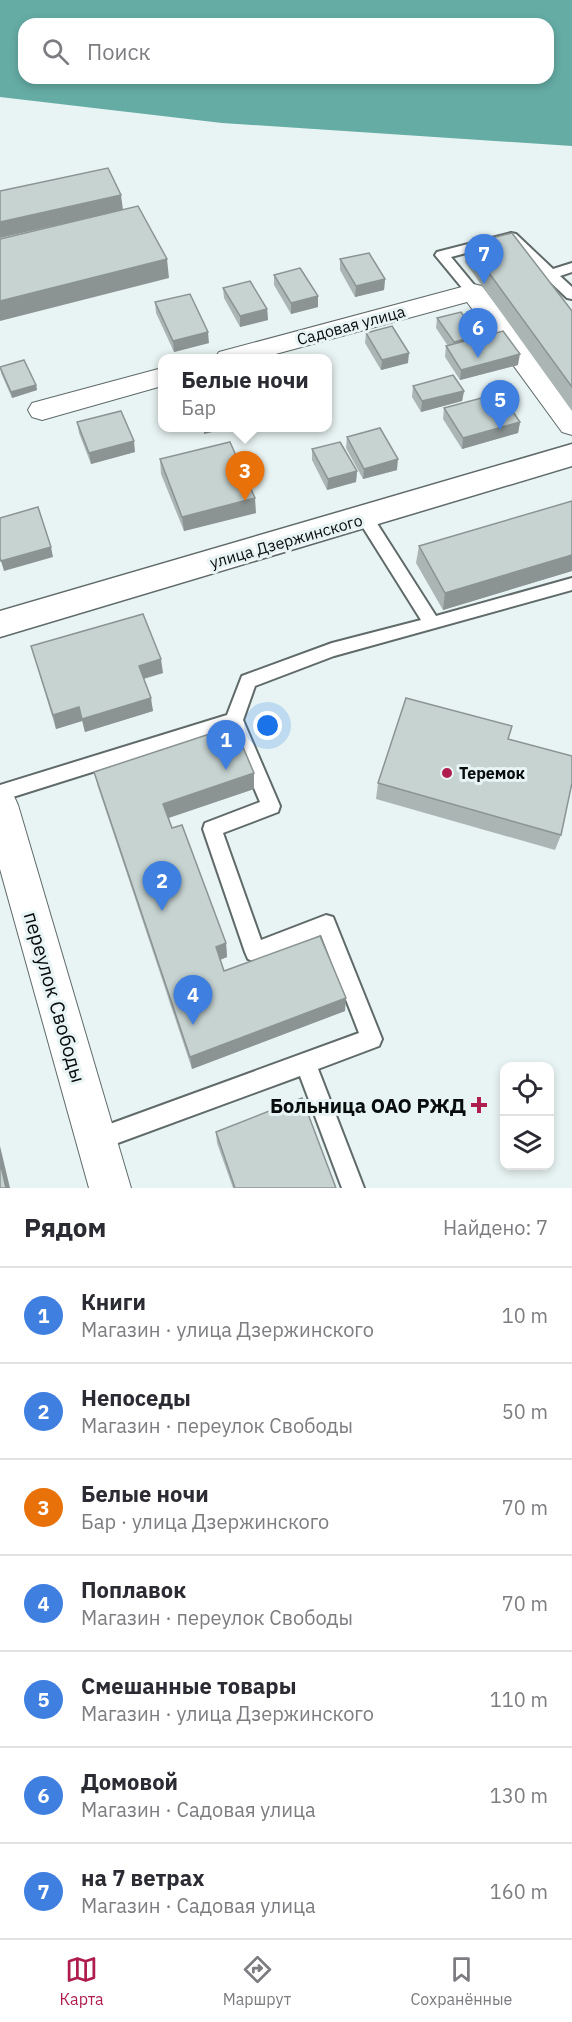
<!DOCTYPE html>
<html lang="ru">
<meta charset="utf-8">
<style>
body{margin:0;font-family:"IBM Plex Sans",sans-serif;background:#f2f2f3;color:#2b2b33}
.controls{position:absolute;right:18px;bottom:18px;display:grid;overflow:hidden;border-radius:12px;box-shadow:0 3px 9px #0003}
.controls button{width:54px;height:54px;display:grid;place-items:center;padding:0;border:0;border-bottom:2px solid #e1e1e2;background:#fff;color:#2b2b33;font:30px sans-serif}
.you{position:absolute;left:268px;top:726px;width:21px;height:21px;margin:-15px;border:4px solid #fff;border-radius:50%;background:#1a73e8;box-shadow:0 0 0 9px #1a73e833}
.badge{display:grid;place-items:center;width:39px;height:39px;border-radius:50%;background:#af1d4f;color:#fff;font-size:20px;font-weight:700}
.pin{position:absolute;translate:-50% -50px;filter:drop-shadow(0 2px 3px #0008)}
.pin::after{content:'';position:absolute;top:32px;width:21px;height:18px;background:inherit;clip-path:polygon(0 0,100% 0,50% 100%)}
.popup{position:absolute;left:158px;top:354px;width:174px;height:78px;box-sizing:border-box;display:grid;place-content:center;border-radius:12px;background:#fff;filter:drop-shadow(0 2px 4px #0005);font-size:20px;white-space:nowrap;color:#7c7c81}
.popup b{font-size:22px;color:#2b2b33}
.popup::after{content:'';position:absolute;left:50%;top:100%;margin-left:-12px;border:12px solid transparent;border-top-color:#fff}
.list{margin:0;padding:0;list-style:none}
h2{display:flex;justify-content:space-between;align-items:center;height:78px;margin:0;padding:0 24px;font-size:26px}
h2 small{font-size:20px;font-weight:400;color:#7c7c81}
.list li{display:grid;grid-template-columns:39px 1fr auto;gap:18px;align-items:center;box-sizing:border-box;height:96px;padding:0 24px;border-top:2px solid #e1e1e2}
.list b{display:block;font-size:22px;white-space:nowrap}
.list p{margin:0;font-size:20px;white-space:nowrap;color:#7c7c81}
.list em{font-size:20px;font-style:normal;color:#7c7c81}
.icon{flex:none;width:33px;height:33px;fill:none;stroke:currentColor;stroke-width:2;stroke-linecap:round;stroke-linejoin:round}
.map{position:relative;flex:none;width:572px;height:1188px;overflow:hidden}
.search{position:absolute;background:#fff;box-shadow:0 3px 9px #0003;left:18px;right:18px;top:18px;height:66px;display:flex;align-items:center;gap:15px;box-sizing:border-box;padding:0 21px;border-radius:18px;color:#7c7c81;font-size:22px}
.sheet{height:750px;background:#fff}
nav{display:flex;justify-content:space-around;align-items:center;box-sizing:border-box;height:84px;border-top:2px solid #e1e1e2;background:#fff;font-size:16px;color:#7c7c81}
nav a{display:grid;justify-items:center;gap:3px}
nav .on{color:#af1d4f}
.map>svg:first-child{display:block}
.water{fill:#65aca5;fill-rule:evenodd}
.lines{fill:none;stroke-linecap:round;stroke-linejoin:round}
.service-casing{stroke:#5f6a69;stroke-width:4}
.minor-casing{stroke:#5f6a69;stroke-width:2}
.secondary-casing{stroke:#5f6a69;stroke-width:3}
.service{fill:#fff;fill-rule:evenodd}
.minor{fill:#fff;fill-rule:evenodd}
.secondary{fill:#fff;fill-rule:evenodd}
.wall{fill:#aab5b4}
.shaded-wall{fill:#8b9492}
.building{fill:#c6d3d1;stroke:#8b9492;stroke-width:1.5}
.poi-dot{fill:#af1d4f;stroke:#e8f4f3;stroke-width:2}
.labels{text-anchor:middle;dominant-baseline:central;stroke-width:6;stroke-linejoin:round;paint-order:stroke}
.street-label{font-size:16px;fill:#080c0c;stroke:#e8f4f3}
.poi-label{font-size:16px;font-weight:bold;fill:#080c0c;stroke:#e8f4f3;text-anchor:start}
.near-street-label{font-size:20px;fill:#080c0c;stroke:#e8f4f3}
.near-poi-label{font-size:20px;font-weight:bold;fill:#080c0c;stroke:#e8f4f3;text-anchor:end}
</style>
<div class="map">
<svg width="572" height="1188" viewBox="0 0 572 1188">
<rect width="100%" height="100%" fill="#e8f4f3"/>
<!-- water -->
<path class="water" d="M0 0H572V146L222 123 0 97ZM24 24H548V78H24Z"/>
<g class="lines">
<!-- service casing -->
<g class="service-casing">
<path id="service" d="M511 233 516 234 553 269 572 263V272L560 276 572 287V299L567 298 508 242 451 257 480 292 473 296 468 295 435 255 437 252Z
M365 512 371 514 436 616 572 578V590L334 656 255 686 243 720 280 806 278 812 223 833 261 940 326 915 333 917 382 1039 379 1046 318 1069 364 1188H342L300 1076 96 1151 88 1148 85 1140 88 1132 359 1033 321 935 255 962 248 959 245 952 203 829 205 823 260 802 229 729 0 801V785L227 715 242 676 332 643 421 620 357 518 359 514Z"/>
</g>
<!-- minor casing -->
<g class="minor-casing">
<path id="minor" d="M473 284 482 286 572 405V435L562 432 467 302 261 358H215L219 352Z
M162 368V386L42 420 32 417 28 410 32 403Z
M0 789 13 794 18 805 131 1188H89L0 869Z"/>
</g>
<!-- secondary casing -->
<g class="secondary-casing">
<path id="secondary" d="M572 444V466L0 637V611Z"/>
</g>
<!-- service -->
<use href="#service" class="service"/>
<!-- minor -->
<use href="#minor" class="minor"/>
<!-- secondary -->
<use href="#secondary" class="secondary"/>
</g>
<!-- wall -->
<path class="wall" d="M468 244 572 311V411L465 262Z
M340 259 385 279 384 290 355 297 340 270Z
M274 275 318 307 291 314 274 285Z
M223 288 267 309 268 320 240 327 224 298Z
M155 302 209 343 174 352 156 313Z
M437 318 477 338 518 365 460 380 445 357 446 346H448L436 328Z
M366 333 408 363 381 370 365 343Z
M0 367 36 385 37 390 12 398 1 373Z
M413 386 464 391 462 401 421 412 412 397Z
M444 408 520 422 518 433 462 449 443 419Z
M77 422 135 452 91 464 79 433Z
M347 437 397 470 363 479 346 448Z
M312 449 357 471 356 482 327 490 312 460Z
M160 459 256 513 184 531 161 474Z
M572 501V571L443 610 416 563 419 546Z
M31 646 163 673 144 679 153 711 85 732 82 721 56 729Z
M508 739 561 835 555 850 376 799 378 783Z
M94 772 254 773V789L169 818 172 828 226 943 227 957 220 960 224 971 345 1011 192 1069 98 787Z
M216 1132 336 1188H233L217 1143Z"/>
<!-- shaded-wall -->
<path class="shaded-wall" d="M121 195 123 210 0 238V222Z
M167 259 169 278 0 321V301Z
M385 279 384 290 355 297 356 286Z
M318 296V307L291 314V303Z
M267 309 268 320 240 327V316Z
M208 332 209 343 174 352 173 341Z
M478 336 476 347 453 353 454 342Z
M409 353 408 363 381 370 382 360Z
M520 354 518 365 460 380 461 370Z
M36 385 37 390 12 398 11 392Z
M464 391 462 401 421 412 422 401Z
M520 422 518 433 462 449 463 438Z
M204 428H229L204 434Z
M134 441 135 452 91 464 89 453Z
M398 459 397 470 363 479 364 469Z
M357 471 356 482 327 490 328 479Z
M255 498 256 513 184 531 182 517Z
M51 547 53 557 4 571 1 561Z
M572 555V571L443 610 445 593Z
M161 659 163 673 142 679 139 666Z
M151 698 153 711 85 732 82 719Z
M79 707 82 721 56 729 53 715Z
M254 773V789L165 819 163 804Z
M226 943 227 957 217 961 216 947Z
M346 998 345 1011 192 1069 190 1057Z
M0 1146 10 1188H6L0 1162Z"/>
<!-- building -->
<path class="building" d="M108 168 121 195 0 222V191Z
M138 206 167 259 0 301V239Z
M512 233 572 311V387L468 244Z
M369 253 385 279 356 286 340 259Z
M300 268 318 296 291 303 274 275Z
M250 281 267 309 240 316 223 288Z
M190 294 208 332 173 341 155 302Z
M461 312 478 336 454 342 437 318Z
M392 326 409 353 382 360 366 333Z
M503 331 520 354 461 370 446 346Z
M24 360 36 385 11 392 0 367Z
M453 375 464 391 422 401 413 386Z
M500 393 520 422 463 438 444 408Z
M121 411 134 441 89 453 77 422Z
M380 428 398 459 364 469 347 437Z
M230 442 255 498 182 517 160 459Z
M340 442 357 471 328 479 312 449Z
M572 501V555L445 593 419 546Z
M38 507 51 547 1 561 0 558V518Z
M143 614 161 659 139 666 151 698 82 719 79 707 53 715 31 646Z
M406 698 512 726 508 739 572 756V783L561 835 378 783Z
M234 726 254 773 163 804 172 828 182 825 226 943 216 947 224 971 320 936 346 998 190 1057 94 772Z
M302 1098 336 1188H235L216 1132Z
M0 1162 6 1188H0Z"/>
<!-- markers -->
<g class="poi-dot">
<circle cx="447" cy="773" r="6"/>
<path d="M476 1096h6v6h6v6h-6v6h-6v-6h-6v-6h6z"/>
</g>
<g class="labels">
<!-- street labels -->
<g class="street-label">
<text transform="translate(351 325) rotate(-15)">Садовая улица</text>
<text transform="translate(286 541) rotate(-16)">улица Дзержинского</text>
</g>
<!-- poi labels -->
<g class="poi-label">
<text x="459" y="773">Теремок</text>
</g>
<!-- near-street labels -->
<g class="near-street-label">
<text transform="translate(55 997) rotate(74)">переулок Свободы</text>
</g>
<!-- near-poi labels -->
<g class="near-poi-label">
<text x="466" y="1105">Больница ОАО РЖД</text>
</g>
</g>
</svg>
<div class="controls">
<button><svg class="icon" aria-label="locate" viewBox="0 0 24 24"><circle cx="12" cy="12" r="6"/><path d="M12 2v4M12 18v4M2 12h4M18 12h4"/></svg></button>
<button><svg class="icon" aria-label="layers" viewBox="0 0 24 24"><path d="M12 4l9 5-9 5-9-5zM3 14l9 5 9-5"/></svg></button>
</div>
<div class="you"></div>
<div class="pin badge" style="left:226px;top:770px;background:#3f7fe0">1</div>
<div class="pin badge" style="left:162px;top:911px;background:#3f7fe0">2</div>
<div class="pin badge" style="left:245px;top:501px;background:#e8710a">3</div>
<div class="popup"><b>Белые ночи</b>Бар</div>
<div class="pin badge" style="left:193px;top:1025px;background:#3f7fe0">4</div>
<div class="pin badge" style="left:500px;top:430px;background:#3f7fe0">5</div>
<div class="pin badge" style="left:478px;top:358px;background:#3f7fe0">6</div>
<div class="pin badge" style="left:484px;top:284px;background:#3f7fe0">7</div>
<div class="search"><svg class="icon" aria-label="search" viewBox="0 0 24 24"><circle cx="10" cy="10" r="6"/><path d="M15 15l6 6"/></svg>Поиск</div>
</div>
<section class="sheet">
<h2>Рядом<small>Найдено: 7</small></h2>
<ul class="list">
<li><span class="badge" style="background:#3f7fe0">1</span><div><b>Книги</b><p>Магазин · улица Дзержинского</p></div><em>10 m</em></li>
<li><span class="badge" style="background:#3f7fe0">2</span><div><b>Непоседы</b><p>Магазин · переулок Свободы</p></div><em>50 m</em></li>
<li><span class="badge" style="background:#e8710a">3</span><div><b>Белые ночи</b><p>Бар · улица Дзержинского</p></div><em>70 m</em></li>
<li><span class="badge" style="background:#3f7fe0">4</span><div><b>Поплавок</b><p>Магазин · переулок Свободы</p></div><em>70 m</em></li>
<li><span class="badge" style="background:#3f7fe0">5</span><div><b>Смешанные товары</b><p>Магазин · улица Дзержинского</p></div><em>110 m</em></li>
<li><span class="badge" style="background:#3f7fe0">6</span><div><b>Домовой</b><p>Магазин · Садовая улица</p></div><em>130 m</em></li>
<li><span class="badge" style="background:#3f7fe0">7</span><div><b>на 7 ветрах</b><p>Магазин · Садовая улица</p></div><em>160 m</em></li>
</ul>
</section>
<nav>
<a class="on"><svg class="icon" aria-label="map" viewBox="0 0 24 24"><path d="M3 6l6-2 6 2 6-2v14l-6 2-6-2-6 2zM9 4v14M15 6v14"/></svg>Карта</a>
<a><svg class="icon" aria-label="directions" viewBox="0 0 24 24"><path d="M12 3l9 9-9 9-9-9zM9 14v-3h6M13 9l2 2-2 2"/></svg>Маршрут</a>
<a><svg class="icon" aria-label="saved" viewBox="0 0 24 24"><path d="M7 4h10v16l-5-4-5 4z"/></svg>Сохранённые</a>
</nav>
